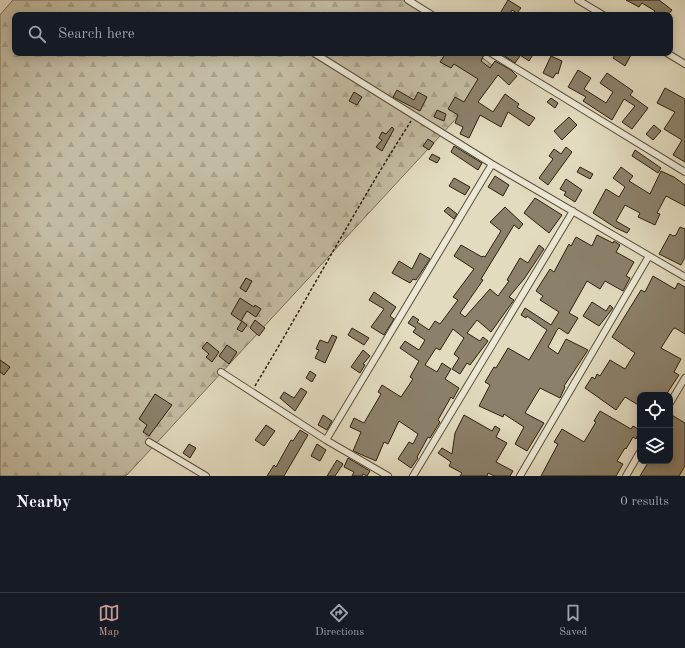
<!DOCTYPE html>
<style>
body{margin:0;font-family:"Old Standard TT",serif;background:#20242c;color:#f1f3f6}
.controls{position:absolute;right:12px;bottom:12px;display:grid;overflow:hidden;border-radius:8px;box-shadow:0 2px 10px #0003}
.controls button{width:36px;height:36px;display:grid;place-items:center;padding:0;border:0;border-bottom:1px solid #363941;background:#171b24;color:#f1f3f6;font:20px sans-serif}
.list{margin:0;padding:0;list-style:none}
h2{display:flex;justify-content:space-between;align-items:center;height:52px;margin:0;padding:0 16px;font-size:17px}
h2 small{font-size:13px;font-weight:400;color:#9ea1a6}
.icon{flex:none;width:22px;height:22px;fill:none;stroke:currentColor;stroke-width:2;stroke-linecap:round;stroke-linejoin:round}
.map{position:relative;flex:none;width:685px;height:476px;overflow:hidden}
.search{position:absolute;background:#171b24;box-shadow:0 2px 10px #0003;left:12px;right:12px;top:12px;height:44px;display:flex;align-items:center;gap:10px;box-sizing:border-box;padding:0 14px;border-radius:8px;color:#9ea1a6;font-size:15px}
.sheet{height:116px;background:#171b24}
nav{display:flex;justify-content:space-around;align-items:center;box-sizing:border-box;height:56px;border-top:1px solid #363941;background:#171b24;font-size:11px;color:#9ea1a6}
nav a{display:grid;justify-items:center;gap:2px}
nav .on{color:#c59692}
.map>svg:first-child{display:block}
.forest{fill:url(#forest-firs);stroke:#786e58}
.building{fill:#8b816a;stroke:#2d200e}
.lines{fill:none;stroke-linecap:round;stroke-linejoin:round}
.street-casing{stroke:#5a4f3a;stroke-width:8}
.path{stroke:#2d200e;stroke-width:1.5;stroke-dasharray:3 2;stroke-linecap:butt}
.street{stroke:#ece8d5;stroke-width:6}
</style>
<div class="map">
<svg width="685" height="476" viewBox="0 0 685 476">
<defs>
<pattern id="forest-firs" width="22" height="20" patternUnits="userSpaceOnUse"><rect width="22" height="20" fill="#c3bba1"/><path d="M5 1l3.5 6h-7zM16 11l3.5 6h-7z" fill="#a8a089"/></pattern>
</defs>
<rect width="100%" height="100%" fill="#e2dbbf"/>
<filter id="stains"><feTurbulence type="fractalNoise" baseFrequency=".005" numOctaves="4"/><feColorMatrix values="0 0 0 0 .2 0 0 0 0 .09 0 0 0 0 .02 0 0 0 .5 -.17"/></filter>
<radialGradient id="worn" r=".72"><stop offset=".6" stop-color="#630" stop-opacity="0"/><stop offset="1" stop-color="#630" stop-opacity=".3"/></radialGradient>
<!-- forest -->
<path class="forest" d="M13 0H404L425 15H15V53H476L500 71 126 476H0V15Z"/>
<!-- building -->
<path class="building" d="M508 0 521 8 517 13 512 10 509 15H499Z
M626 0H659L672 10 668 15H652L655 11 642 3 639 7Z
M446 53H485L481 61 490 68 495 61 511 70 517 76 509 85 498 75 478 102 493 112 505 94 519 104 517 107 535 118 529 126 508 112 501 127 480 115 469 138 460 134 463 127 455 123 458 115 448 109 455 97 464 102 478 79 454 64 451 68 440 62Z
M505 53H516L520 56 515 63 503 55Z
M517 53H534L529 61Z
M616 53H632L625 66 613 58Z
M551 56 562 61 558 74 556 73 553 78 543 73Z
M578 70 591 78 584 89 606 103 613 92 600 83 607 73 633 91 630 95 648 108 632 129 622 122 635 106 624 99 612 120 583 101 586 97 568 87Z
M665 88 685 99V162L673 155 682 140 664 129 675 112 657 103Z
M397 90 414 100 418 92 427 97 420 111 393 97Z
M354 92 362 97 357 105 349 101Z
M551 98 558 103 555 108 547 102Z
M437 110 446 114 444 121 434 117Z
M569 117 577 125 562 140 554 131Z
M654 125 661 131 653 140 646 134Z
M392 127 394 129 382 151 376 147 382 140 379 138 382 132 386 134Z
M428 139 434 143 429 150 423 146Z
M454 146 482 163 478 170 451 152Z
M566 147 572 152 548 185 539 178 553 159 549 156 554 149 561 154Z
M635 150 661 168 658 173 632 156Z
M432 154 440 158 437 163 429 159Z
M580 167 593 174 590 179 577 172Z
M621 167 633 176 629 181 650 194 661 171 674 177 685 185V206L666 196 657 213 660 214 655 225 638 217 640 213 625 205 616 221 630 229 627 233 616 228 593 213 606 189 619 197 625 187 613 178Z
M495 176 509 185 503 196 488 187Z
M454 178 470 187 465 195 449 186Z
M566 179 582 190 575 202 564 195 566 192 560 189Z
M535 198 562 215 549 233 524 213Z
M448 207 457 214 454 219 444 211Z
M505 207 523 224 519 229 514 225 481 279 483 280 460 313 465 317 490 289 498 296 509 281 507 280 520 258 528 263 539 245 544 249 524 279 509 297 514 300 491 332 477 320 467 333 480 341 483 337 488 341 470 365 467 363 460 374 452 369 459 358 454 354 464 338 453 329 440 350 436 348 425 365 437 372 442 363 451 369 445 379 459 388 453 399 451 397 438 420 440 422 430 438 428 437 417 457 418 458 411 468 398 459 409 442 413 444 418 434 399 421 388 444 384 442 376 461 353 451 361 432 350 427 354 418 364 423 381 394 378 392 382 385 401 397 413 379 410 377 419 361 400 348 405 341 419 350 425 340 413 332 416 328 408 323 413 316 419 320 417 322 429 330 435 321 440 324 458 300 453 297 474 269 454 256 461 245 482 257 483 256 485 257 501 231 490 222Z
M680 227 685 229V257L681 265 659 254 670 234 673 236 676 235Z
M597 235 613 243 614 241 620 245 616 252 634 262 626 276 630 278 623 291 605 281 600 289 587 281 569 313 578 318 568 334 559 328 557 330 548 347 558 354 566 339 588 350 564 386 565 387 560 398 540 388 525 413 544 423 527 451 515 444 524 427 504 414 503 417 479 406 490 385 485 382 494 367 496 368 508 348 529 360 547 330 527 316 526 318 521 315 525 308 551 325 559 312 540 300 543 296 536 291 550 269 554 272 569 244 571 246 576 237 592 246Z
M420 253 430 259 416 280 413 279 410 283 392 273 399 261 412 269Z
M653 276 675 289 678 283 685 287V334L675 328 673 329 661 348 681 359 674 372 679 375 666 395H640V406L625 397 616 410 585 388 592 377 595 379 597 374 600 376 610 360 625 369 635 353 612 337 641 290 645 292Z
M246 278 252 281 246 292 240 288Z
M374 292 396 307 390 316 394 319 384 335 371 327 384 309 369 300Z
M240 298 254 307 255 305 261 309 256 317 247 311 241 321 231 314Z
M592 302 606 311 610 305 613 308 599 326 583 316Z
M255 320 265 328 259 336 250 328Z
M242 321 247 325 242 332 237 329Z
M352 328 369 338 364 345 348 335Z
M332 335 337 337 325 363 315 358 319 350 316 349 320 340 328 343Z
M207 342 219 352 212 362 206 357 209 354 202 348Z
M227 345 237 352 229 364 219 356Z
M363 350 370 356 363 364 365 365 360 373 351 367Z
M0 360 10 367 4 375 0 372Z
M310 371 316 375 312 382 306 378Z
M301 388 307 392 295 411 280 398 284 392 294 398Z
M155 394 172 405 149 436 143 432 147 425 139 419Z
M600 411 631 429 633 426 640 430 636 439 633 437 626 449 625 448 617 461 623 464 616 476H541L558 444 554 442 562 429 584 442 596 422 594 421Z
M670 414 685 423V466L679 476H640L649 461H670Z
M323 415 332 421 327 430 318 425Z
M464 415 492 431 495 426 500 429 496 437 507 443 496 462 513 471 510 476H494L488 473 487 476H460L462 473 449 466 451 462 438 453 442 448 452 454 455 433Z
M266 425 275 431 264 446 255 440Z
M300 430 308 435 284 476H267L274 465 276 467 291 440 293 441Z
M189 444 196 448 190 458 183 453Z
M317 444 326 450 320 461 311 456Z
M348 458 370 471 367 476 363 474 362 476H352L354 472 344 467Z
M337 460 343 464 335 476H327Z"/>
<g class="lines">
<!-- street casing -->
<g class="street-casing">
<path id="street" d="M408 0 432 15
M578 0 603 15
M314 53 492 164 685 277
M491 53 685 172
M667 53 685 64
M221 372 326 440 388 476
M670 403 685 378
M326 440 492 164
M149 442 206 476
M413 476 573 211
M520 476 649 256
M626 476 640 452"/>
</g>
<!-- path -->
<path class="path" d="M255 386C308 298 356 207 411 121"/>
<!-- street -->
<use href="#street" class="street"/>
</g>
<rect width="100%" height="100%" filter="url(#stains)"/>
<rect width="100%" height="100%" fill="url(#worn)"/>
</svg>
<div class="controls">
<button><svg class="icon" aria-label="locate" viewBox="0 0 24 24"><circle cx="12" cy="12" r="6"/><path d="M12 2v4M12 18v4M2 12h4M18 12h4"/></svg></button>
<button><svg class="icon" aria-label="layers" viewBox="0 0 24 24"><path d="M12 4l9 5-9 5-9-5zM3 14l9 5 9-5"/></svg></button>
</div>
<div class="search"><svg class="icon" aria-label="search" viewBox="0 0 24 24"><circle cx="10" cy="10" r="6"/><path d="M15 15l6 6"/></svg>Search here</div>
</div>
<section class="sheet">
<h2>Nearby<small>0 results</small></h2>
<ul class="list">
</ul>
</section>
<nav>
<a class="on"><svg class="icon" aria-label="map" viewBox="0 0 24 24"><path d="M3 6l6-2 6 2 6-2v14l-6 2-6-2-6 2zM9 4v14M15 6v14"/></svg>Map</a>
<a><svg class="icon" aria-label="directions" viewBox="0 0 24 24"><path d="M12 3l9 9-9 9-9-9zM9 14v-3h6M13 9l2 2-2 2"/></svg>Directions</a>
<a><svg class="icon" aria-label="saved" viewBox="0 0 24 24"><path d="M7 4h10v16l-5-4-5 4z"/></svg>Saved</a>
</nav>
